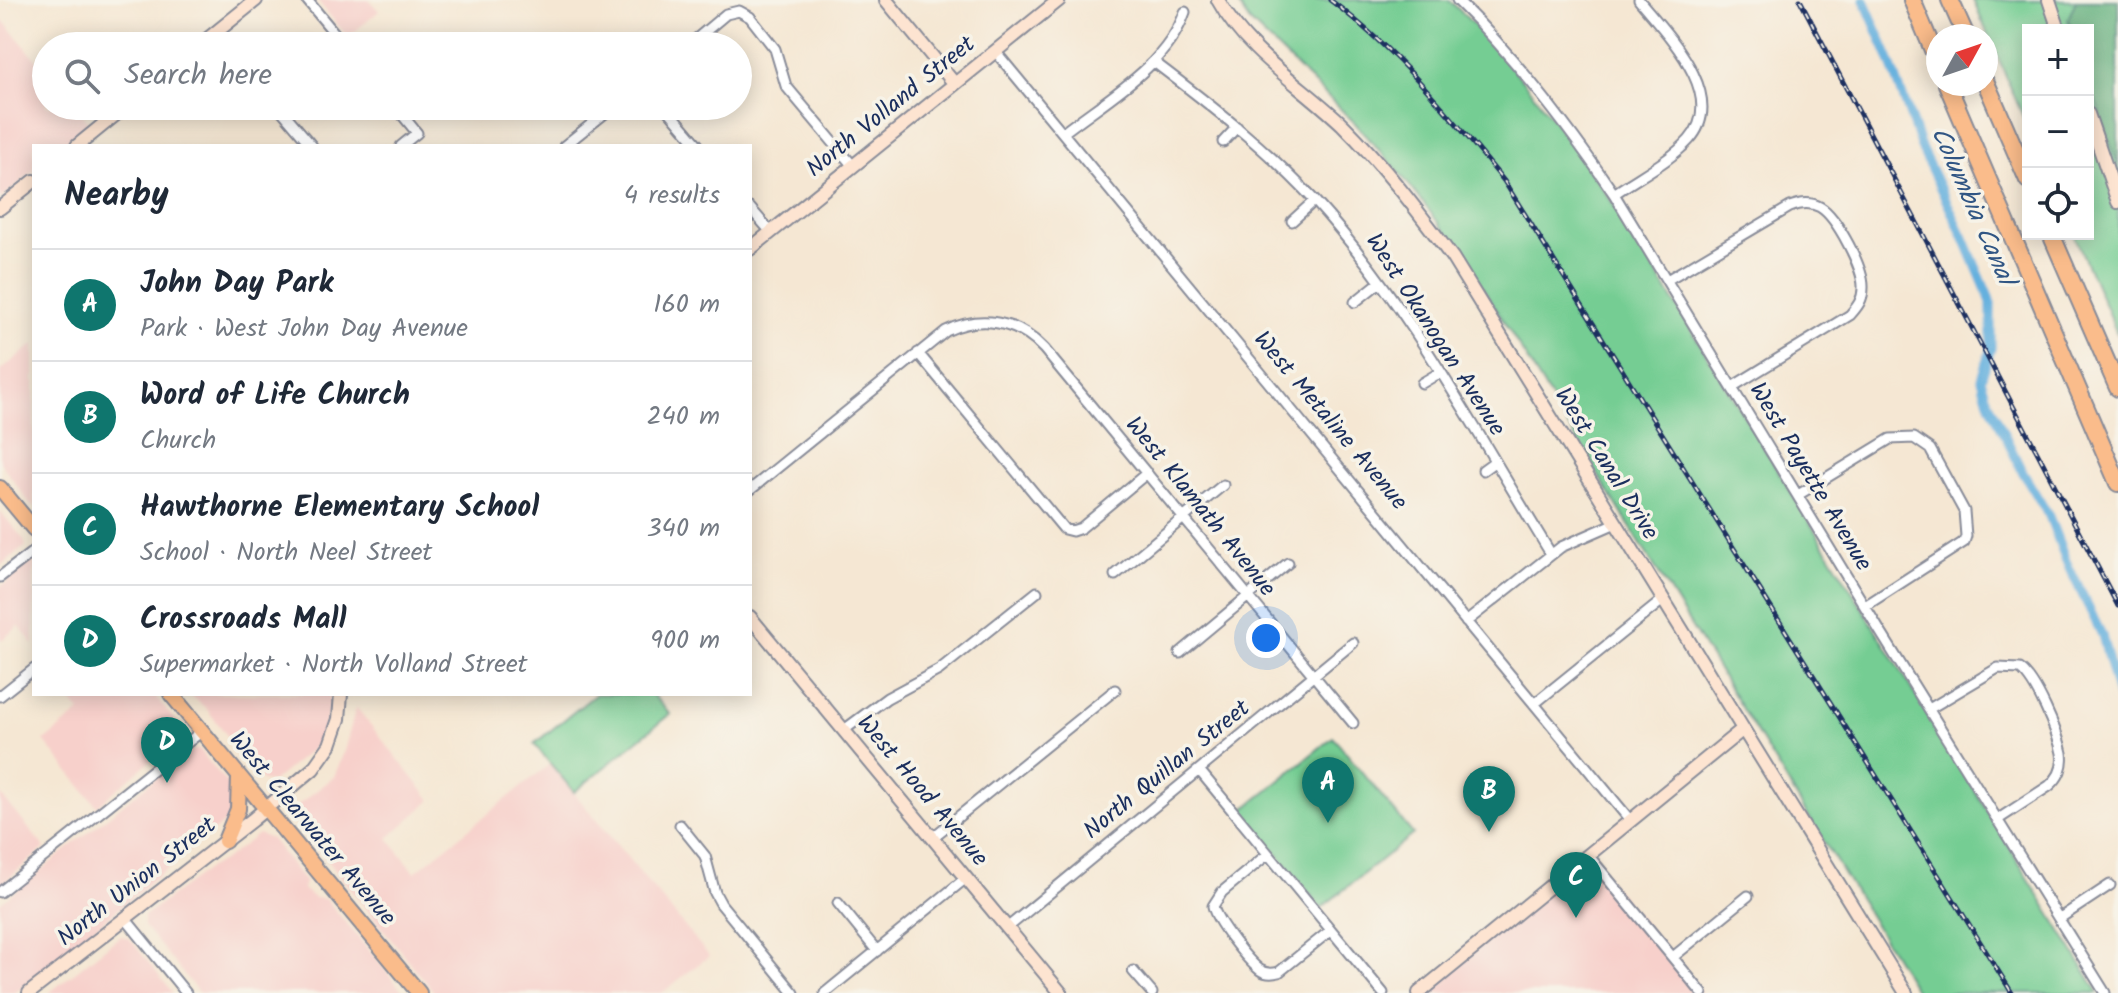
<!DOCTYPE html>
<meta charset="utf-8">
<style>
body{margin:0;font-family:Kalam,sans-serif;background:#f6f6f7;color:#1f2937}
.controls{position:absolute;right:24px;top:24px;display:grid;overflow:hidden;border-radius:0px;box-shadow:0 4px 20px #0003}
.controls button{width:72px;height:72px;display:grid;place-items:center;padding:0;border:0;border-bottom:2px solid #e0e1e3;background:#fff;color:#1f2937;font:40px sans-serif}
.compass{position:absolute;left:1926px;top:24px;width:72px;height:72px;border-radius:50%;background:#fff;box-shadow:0 4px 20px #0003;rotate:50deg}
.you{position:absolute;left:1266px;top:638px;width:28px;height:28px;margin:-20px;border:6px solid #fff;border-radius:50%;background:#1a73e8;box-shadow:0 0 0 12px #1a73e833}
.badge{display:grid;place-items:center;width:52px;height:52px;border-radius:50%;background:#0f766e;color:#fff;font-size:26px;font-weight:700}
.pin{position:absolute;translate:-50% -66px;filter:drop-shadow(0 2px 4px #0008)}
.pin::after{content:'';position:absolute;top:42px;width:28px;height:24px;background:inherit;clip-path:polygon(0 0,100% 0,50% 100%)}
.list{margin:0;padding:0;list-style:none}
h2{display:flex;justify-content:space-between;align-items:center;height:104px;margin:0;padding:0 32px;font-size:34px}
h2 small{font-size:26px;font-weight:400;color:#747a83}
.list li{display:grid;grid-template-columns:52px 1fr auto;gap:24px;align-items:center;box-sizing:border-box;height:112px;padding:0 32px;border-top:2px solid #e0e1e3}
.list b{display:block;font-size:30px;white-space:nowrap}
.list p{margin:0;font-size:26px;white-space:nowrap;color:#747a83}
.list em{font-size:26px;font-style:normal;color:#747a83}
.icon{flex:none;width:44px;height:44px;fill:none;stroke:currentColor;stroke-width:2;stroke-linecap:round;stroke-linejoin:round}
.map{position:relative;flex:none;width:2118px;height:993px;overflow:hidden}
.search{position:absolute;background:#fff;box-shadow:0 4px 20px #0003;left:32px;top:32px;width:720px;height:88px;display:flex;align-items:center;gap:20px;box-sizing:border-box;padding:0 28px;border-radius:44px;color:#747a83;font-size:30px}
.panel{position:absolute;background:#fff;box-shadow:0 4px 20px #0003;left:32px;top:144px;width:720px;height:552px;border-radius:0px}
.map>svg:first-child{display:block}
.built{fill:#f7d0cb}
.green{fill:#75cd93;stroke:#487e78;stroke-width:2}
.forest{fill:#60b07d;stroke:#3e706e;stroke-width:2}
.lines{fill:none;stroke-linecap:round;stroke-linejoin:round}
.canal{stroke:#65b0de;stroke-width:9}
.street-casing{stroke:#888b98;stroke-width:13}
.secondary-casing{stroke:#888b98;stroke-width:16}
.primary-casing{stroke:#888b98;stroke-width:18}
.highway-casing{stroke:#888b98;stroke-width:20}
.street{stroke:#fff;stroke-width:9}
.secondary{stroke:#fde4d1;stroke-width:12}
.primary{stroke:#fabc8b;stroke-width:14}
.highway{stroke:#fabc8b;stroke-width:16}
.rail-casing{stroke:#1b2f5e;stroke-width:5}
.rail{stroke:#f7f3e8;stroke-width:2;stroke-dasharray:6;stroke-linecap:butt}
.labels{text-anchor:middle;dominant-baseline:central;stroke-width:7;stroke-linejoin:round;paint-order:stroke}
.street-label{font-size:24px;fill:#1b2f5e;stroke:#f7f3e8}
.water-label{font-size:26px;font-style:italic;fill:#315684;stroke:#f7f3e8}
</style>
<div class="map">
<svg width="2118" height="993" viewBox="0 0 2118 993">
<rect width="100%" height="100%" fill="#f7f3e8"/>
<filter id="ink" filterUnits="userSpaceOnUse"><feTurbulence type="fractalNoise" baseFrequency=".0125" numOctaves="2"/><feDisplacementMap in="SourceGraphic" scale="16" xChannelSelector="R" yChannelSelector="G"/><feConvolveMatrix kernelMatrix="1 2 1 2 8 2 1 2 1" color-interpolation-filters="sRGB"/></filter>
<filter id="wash" filterUnits="userSpaceOnUse"><feTurbulence type="fractalNoise" baseFrequency=".006" numOctaves="4" result="noise"/><feDisplacementMap in="SourceGraphic" scale="32" xChannelSelector="R" yChannelSelector="G"/><feGaussianBlur stdDeviation="1.8" result="paint"/><feColorMatrix in="noise" values="0 0 0 0 0 0 0 0 0 0 0 0 0 0 0 0 0 1.4 0 .05"/><feComposite in="paint" operator="in"/></filter>
<g filter="url(#wash)">
<rect width="100%" height="100%" fill="#f5e7d3"/>
<!-- built -->
<path class="built" d="M317 0H369L379 11 348 37Z
M0 17 46 71V106H75L91 125 65 146H34V171L0 199Z
M34 344V509L0 462V371Z
M0 511 24 540 26 546 0 566Z
M34 560V645L19 626 0 641V587Z
M66 694H153L182 729V734L97 806 44 741 80 712Z
M189 694H330V703L324 731 317 745 272 782 262 781 206 708Z
M356 707 431 800 388 838 415 872 550 764 709 956 662 993H435L293 818 294 808 334 777 344 752Z
M191 750H199L229 786 232 807 227 820 15 993H0V903Z
M0 794 45 848 0 885Z
M258 834 271 839 304 881 303 889 314 898 326 899 404 993H199L144 926V916L208 869 226 859Z
M1588 855 1702 993H1419Z
M120 936 129 938 173 993H49Z"/>
<!-- green -->
<path class="green" d="M1235 0H1449C1515 63 1567 137 1619 212L2099 993H1917L1459 249 1402 176 1355 123 1249 21Z
M1973 0H2118V336L2074 234H2088V30H2028V128Z
M596 694H652L670 714 574 792 534 744Z
M1333 737 1413 834 1321 908 1242 811Z"/>
<!-- forest -->
<path class="forest" d="M2076 0H2118V166L2088 78V30H2072L2068 19Z"/>
<g class="lines">
<!-- canal -->
<path class="canal" d="M1864 0 1889 58 1922 150 1964 238 1991 302V348L1981 379 1987 398 2022 471 2049 516 2066 561 2102 635 2118 696"/>
</g>
</g>
<g filter="url(#ink)">
<g class="lines">
<!-- street casing -->
<g class="street-casing">
<path id="street" d="M307 0 345 46
M1457 0C1517 59 1567 125 1614 194L1878 628 2105 993
M216 32 227 46
M688 46 726 14 739 11 750 17 775 49 786 86 853 166
M995 51 1630 820
M1154 62C1211 105 1267 149 1315 201 1410 306 1477 434 1551 554
M278 106 312 146
M395 106 417 133 401 146
M665 106 699 146
M1063 133C1106 99 1166 67 1185 12
M1223 142 1237 127
M564 146 614 106
M1614 194C1638 177 1669 162 1689 140 1729 96 1666 33 1639 0
M750 208 771 232
M1292 221 1314 201
M1667 280 1790 207C1800 203 1810 201 1820 207 1837 217 1864 269 1863 288 1863 300 1857 307 1850 315L1732 387
M1355 302 1380 282
M918 353 1064 529 1072 531 1081 528 1147 473
M1422 383 1439 373
M1483 470 1494 462
M750 490 946 331C981 314 1018 321 1044 349L1353 723
M1798 495 1890 439 1914 438 1930 449 1964 511 1966 536 1964 542 1865 606
M1115 575 1223 485
M0 577 34 551
M1466 622 1561 547 1616 523
M1180 653 1288 563
M0 696 34 669
M1534 704 1664 599
M1929 709 1998 668 2020 669C2036 680 2058 733 2062 753 2064 766 2059 778 2049 786L1997 820
M844 730 887 698 939 670 1037 592
M1199 770 1383 993
M680 825 705 856 715 893 721 904 794 993
M932 838 1115 690
M1268 854 1222 892 1213 906C1216 921 1247 960 1260 970 1266 974 1272 974 1279 972L1331 930
M1588 855 1702 993
M0 892 202 731
M838 903 877 951
M125 918 186 993
M2060 918 2110 885
M1007 928 1353 643
M1673 957 1748 896
M1133 971 1152 993
M825 993 966 878"/>
</g>
<!-- secondary casing -->
<g class="secondary-casing">
<path id="secondary" d="M886 0 954 83
M1218 0C1247 53 1300 84 1343 125 1383 165 1418 211 1452 257L1906 993
M2049 0 2059 30
M199 46 256 0
M2088 114 2118 202
M77 146 126 106
M0 208 34 181
M750 249 1059 0
M750 617 1061 993
M29 993 252 820 313 769 330 745 339 719 341 694
M1419 993 1743 729"/>
</g>
<!-- primary casing -->
<g class="primary-casing">
<path id="primary" d="M0 488 34 529
M171 694 419 993
M225 841 238 809 239 776"/>
</g>
<!-- highway casing -->
<g class="highway-casing">
<path id="highway" d="M1912 0 1938 62
M1950 0 1966 36
M1986 83 2028 180
M1947 84 2118 483
M2051 234 2118 388"/>
</g>
<!-- street -->
<use href="#street" class="street"/>
<!-- secondary -->
<use href="#secondary" class="secondary"/>
<!-- primary -->
<use href="#primary" class="primary"/>
<!-- highway -->
<use href="#highway" class="highway"/>
<!-- rail casing -->
<g class="rail-casing">
<path id="rail" d="M1330 0C1397 50 1451 116 1504 181L2012 993
M1800 0 2118 606"/>
</g>
<!-- rail -->
<use href="#rail" class="rail"/>
</g>
</g>
<g class="labels">
<!-- street labels -->
<g class="street-label">
<text transform="translate(891 107) rotate(-39)">North Volland Street</text>
<text transform="translate(1435 335) rotate(57)">West Okanogan Avenue</text>
<text transform="translate(1330 421) rotate(50)">West Metaline Avenue</text>
<text transform="translate(1606 464) rotate(58)">West Canal Drive</text>
<text transform="translate(1810 477) rotate(59)">West Payette Avenue</text>
<text transform="translate(1200 507) rotate(51)">West Klamath Avenue</text>
<text transform="translate(1167 770) rotate(-39)">North Quillan Street</text>
<text transform="translate(922 791) rotate(50)">West Hood Avenue</text>
<text transform="translate(312 829) rotate(50)">West Clearwater Avenue</text>
<text transform="translate(137 882) rotate(-38)">North Union Street</text>
</g>
<!-- water labels -->
<g class="water-label">
<text transform="translate(1972 206) rotate(66)">Columbia Canal</text>
</g>
</g>
</svg>
<div class="controls">
<button>+</button>
<button>−</button>
<button><svg class="icon" aria-label="locate" viewBox="0 0 24 24"><circle cx="12" cy="12" r="6"/><path d="M12 2v4M12 18v4M2 12h4M18 12h4"/></svg></button>
</div>
<svg class="compass" viewBox="-18 -18 36 36"><path d="M0-13l5 13h-10z" fill="#e53935"/><path d="M0 13l5-13h-10z" fill="#747a83"/></svg>
<div class="you"></div>
<div class="pin badge" style="left:1328px;top:823px">A</div>
<div class="pin badge" style="left:1489px;top:832px">B</div>
<div class="pin badge" style="left:1576px;top:918px">C</div>
<div class="pin badge" style="left:167px;top:783px">D</div>
<div class="search"><svg class="icon" aria-label="search" viewBox="0 0 24 24"><circle cx="10" cy="10" r="6"/><path d="M15 15l6 6"/></svg>Search here</div>
<section class="panel">
<h2>Nearby<small>4 results</small></h2>
<ul class="list">
<li><span class="badge">A</span><div><b>John Day Park</b><p>Park · West John Day Avenue</p></div><em>160 m</em></li>
<li><span class="badge">B</span><div><b>Word of Life Church</b><p>Church</p></div><em>240 m</em></li>
<li><span class="badge">C</span><div><b>Hawthorne Elementary School</b><p>School · North Neel Street</p></div><em>340 m</em></li>
<li><span class="badge">D</span><div><b>Crossroads Mall</b><p>Supermarket · North Volland Street</p></div><em>900 m</em></li>
</ul>
</section>
</div>
